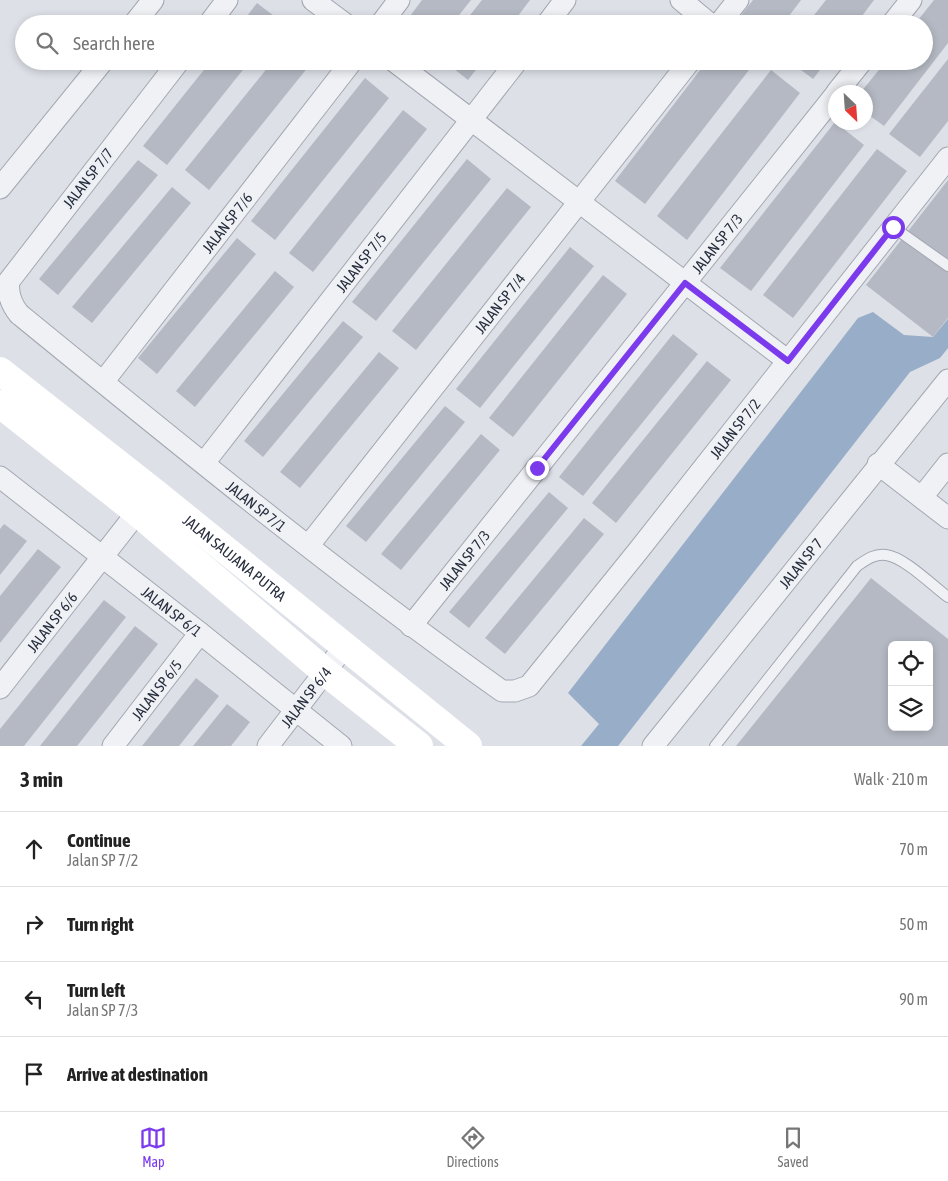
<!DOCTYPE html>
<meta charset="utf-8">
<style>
body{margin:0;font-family:"Asap Condensed",sans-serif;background:#f2f2f2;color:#222}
.controls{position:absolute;right:15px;bottom:15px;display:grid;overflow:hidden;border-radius:8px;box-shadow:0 2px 8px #0003}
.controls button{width:45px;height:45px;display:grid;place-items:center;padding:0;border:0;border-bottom:1px solid #e0e0e0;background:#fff;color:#222;font:25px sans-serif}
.compass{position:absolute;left:828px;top:85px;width:45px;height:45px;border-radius:50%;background:#fff;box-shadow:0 2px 8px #0003;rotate:155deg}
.stop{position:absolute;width:15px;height:15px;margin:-11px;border:4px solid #7c3aed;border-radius:50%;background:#fff}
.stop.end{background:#7c3aed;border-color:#fff;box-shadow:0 1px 5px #0008}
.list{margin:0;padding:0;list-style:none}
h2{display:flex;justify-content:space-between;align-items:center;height:65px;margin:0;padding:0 20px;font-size:21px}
h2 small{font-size:16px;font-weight:400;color:#767676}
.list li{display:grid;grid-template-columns:32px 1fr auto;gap:15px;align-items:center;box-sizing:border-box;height:75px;padding:0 20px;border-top:1px solid #e0e0e0}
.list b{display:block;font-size:19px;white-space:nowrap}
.list p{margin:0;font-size:16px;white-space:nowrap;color:#767676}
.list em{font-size:16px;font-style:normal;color:#767676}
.icon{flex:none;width:28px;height:28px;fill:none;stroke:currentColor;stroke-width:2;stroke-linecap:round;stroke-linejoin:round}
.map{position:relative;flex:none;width:948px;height:746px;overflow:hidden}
.search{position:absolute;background:#fff;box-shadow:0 2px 8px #0003;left:15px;right:15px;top:15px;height:55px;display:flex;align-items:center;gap:12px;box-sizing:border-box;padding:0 18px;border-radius:28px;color:#767676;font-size:19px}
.sheet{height:365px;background:#fff}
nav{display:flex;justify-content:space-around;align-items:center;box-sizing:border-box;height:70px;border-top:1px solid #e0e0e0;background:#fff;font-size:14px;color:#767676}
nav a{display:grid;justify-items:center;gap:2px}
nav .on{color:#7c3aed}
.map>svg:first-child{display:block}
.water{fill:#98adc7}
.building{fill:#b4b9c3;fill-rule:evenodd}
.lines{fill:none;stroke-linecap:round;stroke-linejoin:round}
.lane-casing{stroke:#a3a7b1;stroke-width:12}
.street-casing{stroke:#a3a7b1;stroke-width:23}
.lane{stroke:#eff1f5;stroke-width:10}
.street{stroke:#eff1f5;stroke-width:21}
.secondary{stroke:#fff;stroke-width:28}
.route{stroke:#7c3aed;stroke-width:6}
.labels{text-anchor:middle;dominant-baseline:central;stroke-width:5;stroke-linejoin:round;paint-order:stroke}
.street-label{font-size:15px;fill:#272e3d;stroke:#eceff4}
</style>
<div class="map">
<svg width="948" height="746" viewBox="0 0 948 746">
<rect width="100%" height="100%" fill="#dde0e7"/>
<!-- water -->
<path class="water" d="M873 312 904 335 933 337 948 319V348L940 358 910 372 618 746H581L599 724 568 693 858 318Z"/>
<!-- building -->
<path class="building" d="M422 0H471L452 24H404Z
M482 0H530L512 24H463Z
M753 0H801L783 24H738L736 22Z
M826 0H874L856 24H807Z
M934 0H948V43L884 126 866 113V92H861L886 61H924V24H915Z
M257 3 282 22 280 24H241Z
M948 59V121L920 157 889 134Z
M211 61H250L167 165 143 146Z
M273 61H313L209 190 185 170Z
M444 61H483L468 80Z
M707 61H756L645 204 615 181Z
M789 61H827L813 79Z
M771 70 800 93 687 240 657 216Z
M365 78 389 98 275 240 251 221Z
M403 110 427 129 313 272 289 253Z
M835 122 864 145 751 291 720 268Z
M877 149 907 171 793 318 763 295Z
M467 159 491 179 376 321 352 302Z
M138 160 158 175 58 295 39 279Z
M948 180V318L933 337 866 285Z
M172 187 191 203 92 323 72 307Z
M507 188 531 207 416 350 392 331Z
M237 238 256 254 157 374 138 358Z
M570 247 594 266 480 408 456 389Z
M275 271 294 287 195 407 176 391Z
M603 275 627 294 513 437 489 418Z
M343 321 363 337 263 457 244 441Z
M673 334 698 354 583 496 559 477Z
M379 352 399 368 300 488 280 472Z
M707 361 731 380 616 523 592 503Z
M445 406 465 422 366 542 346 526Z
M481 434 500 450 401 570 381 554Z
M549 492 568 508 469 628 449 612Z
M584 518 604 534 505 654 485 638Z
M4 524 27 541 0 575V529Z
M38 549 61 567 0 643V596Z
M871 578 948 639V746H736ZM892 645H929V727H892Z
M104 600 126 617 24 746H0V729Z
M135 626 158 644 77 746H40Z
M196 678 219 696 179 746H142Z
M227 704 250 722 231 746H193Z"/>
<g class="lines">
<!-- lane casing -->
<g class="lane-casing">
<path id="lane" d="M893 227 948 266
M715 746 857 566C866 560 875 553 886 555 904 557 933 586 948 597"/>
</g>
<!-- street casing -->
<g class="street-casing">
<g id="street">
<path d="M313 0 345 24"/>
<path d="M681 0 710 24"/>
<path d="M134 24 153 0"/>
<path d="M209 24 227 0"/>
<path d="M381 24 399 0"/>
<path d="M547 24 565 0"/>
<path d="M719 24 738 0"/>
<path d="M892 24 911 0"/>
<path id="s1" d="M179 61 9 281C7 294 11 304 19 314 177 443 336 573 502 691H515L529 686 638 551 948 158"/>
<path d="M394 61 788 361"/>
<path d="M837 92 862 61"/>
<path d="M0 188 103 61"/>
<path id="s2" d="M103 382 352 61"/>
<path id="s3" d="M204 463 517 61"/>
<path d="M878 464 948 518"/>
<path id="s4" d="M0 477 200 633 341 746"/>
<path d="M922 497 948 464"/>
<path id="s5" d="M309 545 690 61"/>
<path id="s6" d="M411 626 836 94"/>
<path id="s7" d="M0 688 146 501"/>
<path id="s8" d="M113 746 200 633"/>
<path id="s9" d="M268 746 344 647"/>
<path id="s10" d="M653 746 948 380"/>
</g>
</g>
<!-- lane -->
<use href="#lane" class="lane"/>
<!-- street -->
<use href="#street" class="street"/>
<!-- secondary -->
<g class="secondary">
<path id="s11" d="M0 371 154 492 468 746"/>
<path d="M0 404 137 512 324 671 419 746"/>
</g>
</g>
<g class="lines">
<!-- route -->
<path class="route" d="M537 468 685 283 788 361 893 227"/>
</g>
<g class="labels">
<!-- street labels -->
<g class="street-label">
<text transform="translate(88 178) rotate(-52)">JALAN SP 7/7</text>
<text stroke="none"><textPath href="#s2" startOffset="202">JALAN SP 7/6</textPath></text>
<text stroke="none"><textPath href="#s6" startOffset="490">JALAN SP 7/3</textPath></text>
<text stroke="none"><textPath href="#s3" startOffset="255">JALAN SP 7/5</textPath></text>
<text stroke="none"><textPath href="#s5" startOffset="308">JALAN SP 7/4</textPath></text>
<text stroke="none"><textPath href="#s1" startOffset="1284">JALAN SP 7/2</textPath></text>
<text stroke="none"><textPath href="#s1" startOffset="619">JALAN SP 7/1</textPath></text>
<text stroke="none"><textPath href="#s11" startOffset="300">JALAN SAUJANA PUTRA</textPath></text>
<text stroke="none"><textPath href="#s6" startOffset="85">JALAN SP 7/3</textPath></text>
<text stroke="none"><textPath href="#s10" startOffset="235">JALAN SP 7</textPath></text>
<text stroke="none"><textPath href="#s4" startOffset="218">JALAN SP 6/1</textPath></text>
<text stroke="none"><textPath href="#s7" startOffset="84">JALAN SP 6/6</textPath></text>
<text stroke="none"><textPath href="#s8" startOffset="71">JALAN SP 6/5</textPath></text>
<text stroke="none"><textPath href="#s9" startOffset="62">JALAN SP 6/4</textPath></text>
</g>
</g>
</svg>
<div class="controls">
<button><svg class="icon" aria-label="locate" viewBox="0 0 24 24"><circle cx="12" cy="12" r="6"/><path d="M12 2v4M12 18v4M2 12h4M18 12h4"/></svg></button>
<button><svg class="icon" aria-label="layers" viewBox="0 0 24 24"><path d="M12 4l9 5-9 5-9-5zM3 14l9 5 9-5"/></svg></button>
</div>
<svg class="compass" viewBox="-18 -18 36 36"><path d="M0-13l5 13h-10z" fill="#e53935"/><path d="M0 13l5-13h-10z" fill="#767676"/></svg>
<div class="stop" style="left:893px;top:227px"></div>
<div class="stop end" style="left:537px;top:468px"></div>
<div class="search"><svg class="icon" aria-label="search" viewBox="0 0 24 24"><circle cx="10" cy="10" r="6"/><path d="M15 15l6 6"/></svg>Search here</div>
</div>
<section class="sheet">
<h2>3 min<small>Walk · 210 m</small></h2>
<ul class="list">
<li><svg class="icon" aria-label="ahead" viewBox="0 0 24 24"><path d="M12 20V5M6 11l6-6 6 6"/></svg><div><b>Continue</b><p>Jalan SP 7/2</p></div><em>70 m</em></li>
<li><svg class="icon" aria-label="right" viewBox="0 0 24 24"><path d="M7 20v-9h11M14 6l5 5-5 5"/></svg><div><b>Turn right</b></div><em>50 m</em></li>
<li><svg class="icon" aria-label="left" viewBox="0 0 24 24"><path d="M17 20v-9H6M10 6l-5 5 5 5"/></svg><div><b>Turn left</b><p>Jalan SP 7/3</p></div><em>90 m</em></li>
<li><svg class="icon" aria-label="arrive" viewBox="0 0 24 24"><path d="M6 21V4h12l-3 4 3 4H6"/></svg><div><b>Arrive at destination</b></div></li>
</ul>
</section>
<nav>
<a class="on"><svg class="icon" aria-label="map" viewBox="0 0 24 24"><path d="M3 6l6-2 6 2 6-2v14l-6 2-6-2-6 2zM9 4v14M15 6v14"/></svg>Map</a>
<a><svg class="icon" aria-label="directions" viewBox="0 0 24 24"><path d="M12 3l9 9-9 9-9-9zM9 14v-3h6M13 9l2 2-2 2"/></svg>Directions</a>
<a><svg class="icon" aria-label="saved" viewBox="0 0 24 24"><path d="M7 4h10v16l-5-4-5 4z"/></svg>Saved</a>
</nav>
